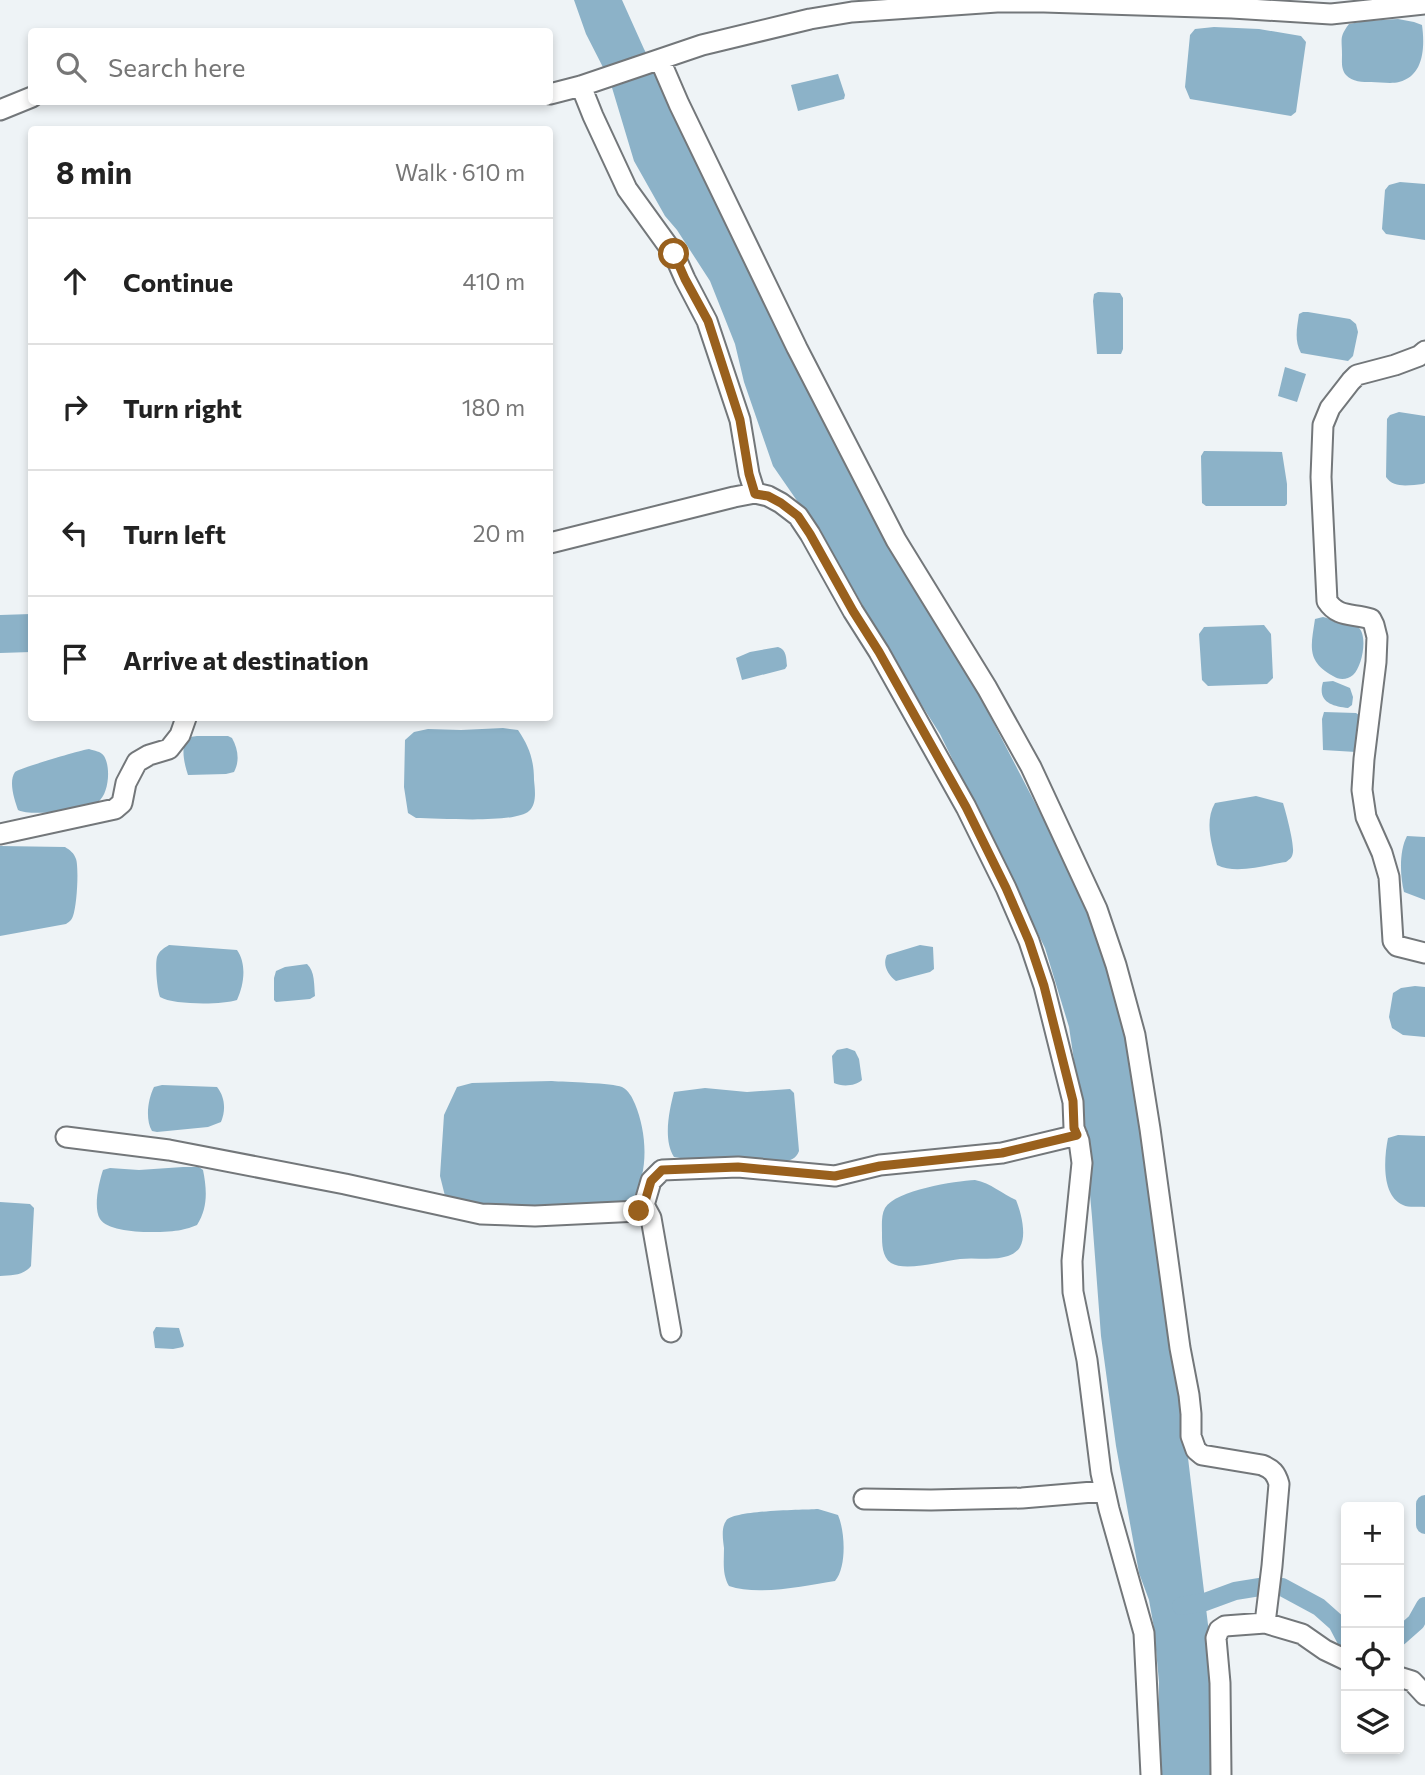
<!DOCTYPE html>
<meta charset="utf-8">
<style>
body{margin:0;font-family:Commissioner,sans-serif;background:#f6f6f6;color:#222}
.controls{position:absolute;right:21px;bottom:21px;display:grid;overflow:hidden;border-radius:7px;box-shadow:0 4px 10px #0003}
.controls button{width:63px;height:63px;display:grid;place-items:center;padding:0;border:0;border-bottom:2px solid #e0e0e0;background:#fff;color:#222;font:35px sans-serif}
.stop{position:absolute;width:21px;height:21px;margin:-16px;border:5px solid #99601d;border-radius:50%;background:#fff}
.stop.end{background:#99601d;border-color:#fff;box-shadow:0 2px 7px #0008}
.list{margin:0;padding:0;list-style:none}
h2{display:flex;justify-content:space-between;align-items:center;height:91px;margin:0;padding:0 28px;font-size:30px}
h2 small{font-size:23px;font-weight:400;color:#767676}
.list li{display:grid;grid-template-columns:46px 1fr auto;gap:21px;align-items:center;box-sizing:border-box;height:126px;padding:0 28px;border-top:2px solid #e0e0e0}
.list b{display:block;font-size:26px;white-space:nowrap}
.list em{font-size:23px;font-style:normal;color:#767676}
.icon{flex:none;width:38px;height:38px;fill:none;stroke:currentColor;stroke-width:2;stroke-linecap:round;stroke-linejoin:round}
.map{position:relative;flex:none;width:1425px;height:1775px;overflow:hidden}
.search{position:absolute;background:#fff;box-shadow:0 4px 10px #0003;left:28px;top:28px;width:525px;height:77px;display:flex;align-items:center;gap:18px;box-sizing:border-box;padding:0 24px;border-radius:7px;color:#767676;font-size:26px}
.panel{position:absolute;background:#fff;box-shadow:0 4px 10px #0003;left:28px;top:126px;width:525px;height:595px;border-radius:7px}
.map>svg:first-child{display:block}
.water{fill:#8cb2c8}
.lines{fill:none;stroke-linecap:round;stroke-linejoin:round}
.canal{stroke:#8cb2c8;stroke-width:18}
.minor-casing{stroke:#73777a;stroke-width:23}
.minor{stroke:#fff;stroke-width:19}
.route{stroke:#99601d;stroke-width:9}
</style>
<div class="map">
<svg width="1425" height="1775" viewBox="0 0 1425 1775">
<rect width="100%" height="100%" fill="#eef3f6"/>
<!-- water -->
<path class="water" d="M574 0H622L644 49 1102 932 1144 1091 1212 1658 1210 1775H1158L1159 1682 1154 1628 1149 1600 1139 1573 1116 1446 1101 1336 1092 1217 1084 1128 1069 1027 1045 948 940 734 907 682 829 547 773 466 744 382 735 344 710 281 677 230 665 216 634 161 610 81 586 34Z
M1398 19 1414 22 1422 25C1425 47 1424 76 1399 82 1391 84 1380 82 1371 82 1363 82 1352 82 1346 75 1341 69 1342 62 1342 55 1342 39 1339 37 1349 24L1365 21Z
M1214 27 1259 29 1301 36 1306 42 1296 112 1291 116 1190 99 1185 87 1190 35 1195 29Z
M838 74 845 95 844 99 798 111 791 85Z
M1400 182 1425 184V240L1386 234 1382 229 1385 190 1389 185Z
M1098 292 1120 293 1123 298V349L1121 354H1097L1093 301 1094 294Z
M1303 312H1308L1350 319 1356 324 1358 332 1353 356 1348 361 1301 353C1294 340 1297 328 1299 314Z
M1285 367 1306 374 1297 402 1278 396Z
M1399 412 1425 416V483L1423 484C1410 485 1394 489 1386 477L1387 419 1390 415Z
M1204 451 1282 452 1287 484V504L1285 506H1206L1202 503 1201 456Z
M31 614V652L0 653V615Z
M1323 617C1329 618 1332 621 1338 623 1344 626 1354 623 1359 628 1368 637 1362 667 1353 675 1347 680 1339 680 1333 676 1306 661 1311 646 1315 619Z
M1264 625 1271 634 1273 678 1267 684 1208 686 1202 680 1199 634 1204 627Z
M778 647C787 650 786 658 787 666L785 669 742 680 736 658 750 652Z
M1333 681 1350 688 1353 697 1352 705 1348 708C1332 706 1317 702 1323 682Z
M1324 712 1356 713 1359 715 1356 752 1323 750 1322 719Z
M503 728 518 730C529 746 534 760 534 780 535 790 537 804 529 811 515 824 438 818 416 818L408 813 404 787 405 740 414 732 428 729 461 730Z
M202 736H228L232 738C238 749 240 761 234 772L226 774 188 775C185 766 179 745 189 738 192 736 198 736 202 736Z
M89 749C95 751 100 751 104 756 111 767 109 794 98 802 86 810 31 817 18 810 15 801 8 782 15 772 17 769 81 750 89 749Z
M1256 796 1283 803C1286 813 1294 842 1293 852 1292 858 1291 858 1286 862 1265 865 1236 875 1217 865 1212 845 1204 822 1215 803Z
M1407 836 1425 837V900L1404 892C1400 876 1399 851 1407 836Z
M0 846 65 847C70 850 74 853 76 859 79 868 77 906 73 916 71 921 70 921 66 924L0 936Z
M169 945 237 950C247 964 244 985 237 1000 222 1005 173 1005 160 997 157 989 155 965 157 957 159 951 164 948 169 945Z
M920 945 933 947 934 969 930 972 896 981C888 975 882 965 887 955Z
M307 964C315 971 314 985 315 996L310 999 276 1002 274 1000V978L276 971 285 967Z
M1415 986 1425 987V1037L1403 1035 1392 1028 1389 1017 1393 993 1401 988Z
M847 1048 855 1051 859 1059 862 1080C856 1086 842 1087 834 1083L832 1056 837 1050Z
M552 1081C565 1082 613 1083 622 1087 629 1091 632 1097 635 1104 647 1133 649 1171 633 1199 615 1205 594 1204 574 1205 543 1206 512 1209 481 1207 469 1205 457 1201 445 1196L440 1176 444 1115 457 1087 472 1083Z
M162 1085 217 1087C225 1097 226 1110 221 1122L208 1127 157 1132 152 1131C145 1119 148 1099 154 1087Z
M705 1088 747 1092 790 1089 794 1093 799 1151C796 1159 791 1160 783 1162L686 1159 674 1157C663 1140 669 1111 674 1092Z
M1398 1135 1425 1136V1207C1418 1206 1409 1208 1403 1205 1381 1196 1384 1158 1388 1138Z
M183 1167H199L203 1170C207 1190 208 1208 197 1225 192 1227 186 1229 181 1230 164 1233 110 1235 100 1219 93 1208 99 1182 103 1170L110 1168 139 1170Z
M975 1180C991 1183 1002 1194 1016 1200 1021 1212 1027 1235 1020 1247 1018 1251 1012 1255 1008 1256 993 1261 975 1257 960 1259 943 1261 905 1272 891 1263 882 1257 882 1244 882 1234 882 1226 881 1215 885 1208 896 1190 955 1181 975 1180Z
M0 1202 30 1204 34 1208 31 1266C23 1276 12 1275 0 1276Z
M156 1327 179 1328 184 1345 183 1347 173 1349 155 1348 153 1332Z
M818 1509 838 1515C845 1531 847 1567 835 1581 805 1586 757 1596 729 1586 722 1574 724 1561 724 1548 723 1540 721 1528 726 1521 732 1510 803 1510 818 1509Z"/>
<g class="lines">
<!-- canal -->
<path class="canal" d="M1425 1504V1525
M1181 1606 1205 1602 1235 1591 1266 1586 1282 1587 1319 1607 1337 1623 1346 1640
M1399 1637 1416 1622 1425 1606"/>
<!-- minor casing -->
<g class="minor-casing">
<path id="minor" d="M660 60 679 104 797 348 896 540 987 688 1031 767 1097 909 1116 965 1135 1035 1150 1129 1180 1348 1189 1395 1191 1414V1436L1196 1450 1202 1455 1262 1465C1272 1469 1276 1473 1279 1484L1272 1566 1265 1623 1225 1626 1219 1630 1216 1638 1220 1683 1221 1775
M581 86 593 116 627 189 674 254 685 279 707 321 740 420 749 474 755 493 768 496 781 503 798 516 810 534 853 611 879 652 966 807 1006 888 1029 941 1044 986 1073 1102 1074 1128 1079 1141 1082 1163 1072 1261 1073 1292 1087 1360 1101 1473 1109 1509 1144 1633 1151 1775
M550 94 581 86 702 45 810 19 852 12 997 2H1044L1232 8 1331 14 1425 4
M0 110 32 97
M1425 351 1419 356 1395 365 1357 375 1351 381 1330 408 1323 425 1321 477 1327 601C1338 618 1352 613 1371 619L1374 625 1377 637 1376 662 1364 759 1362 790 1366 817 1382 853 1389 877 1393 941 1397 946 1425 953
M550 543 734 497 755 493
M0 834 115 809 122 803 126 783 137 762 149 755 169 749 180 735 186 718
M66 1137 169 1150 345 1184 481 1214 535 1216 639 1211 644 1205 651 1181 662 1170 738 1167 835 1176 880 1165 1002 1153 1077 1135
M644 1205 651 1218 671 1332
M864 1499 931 1500 1022 1498 1105 1491
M1265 1623 1302 1634 1325 1650 1346 1660
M1399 1677 1412 1681 1425 1695"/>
</g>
<!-- minor -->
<use href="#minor" class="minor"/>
</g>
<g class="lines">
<!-- route -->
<path class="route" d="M639 1211 644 1205 651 1181 662 1170 738 1167 835 1176 880 1166 1002 1153 1077 1135 1074 1128 1073 1101 1044 986 1029 941 1006 888 966 807 879 652 853 611 810 534 798 516 781 503 768 496 755 494 749 474 740 420 708 321 685 279 674 254"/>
</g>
</svg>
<div class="controls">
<button>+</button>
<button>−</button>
<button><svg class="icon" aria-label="locate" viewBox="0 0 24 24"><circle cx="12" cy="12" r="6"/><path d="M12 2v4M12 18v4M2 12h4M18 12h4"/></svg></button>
<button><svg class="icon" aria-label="layers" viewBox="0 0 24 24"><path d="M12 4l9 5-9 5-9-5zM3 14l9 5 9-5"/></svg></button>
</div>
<div class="stop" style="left:674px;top:254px"></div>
<div class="stop end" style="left:639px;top:1211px"></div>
<div class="search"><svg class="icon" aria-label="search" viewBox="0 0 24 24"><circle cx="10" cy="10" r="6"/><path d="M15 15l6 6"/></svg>Search here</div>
<section class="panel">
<h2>8 min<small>Walk · 610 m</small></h2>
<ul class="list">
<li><svg class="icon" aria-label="ahead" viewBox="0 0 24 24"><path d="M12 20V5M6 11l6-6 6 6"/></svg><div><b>Continue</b></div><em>410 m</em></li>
<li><svg class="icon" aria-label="right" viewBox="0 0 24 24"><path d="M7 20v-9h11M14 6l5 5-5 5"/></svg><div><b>Turn right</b></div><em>180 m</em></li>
<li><svg class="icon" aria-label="left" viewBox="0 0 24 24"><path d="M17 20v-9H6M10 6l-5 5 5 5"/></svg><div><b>Turn left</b></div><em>20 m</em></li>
<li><svg class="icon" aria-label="arrive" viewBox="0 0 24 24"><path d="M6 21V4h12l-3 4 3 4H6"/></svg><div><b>Arrive at destination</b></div></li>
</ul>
</section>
</div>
